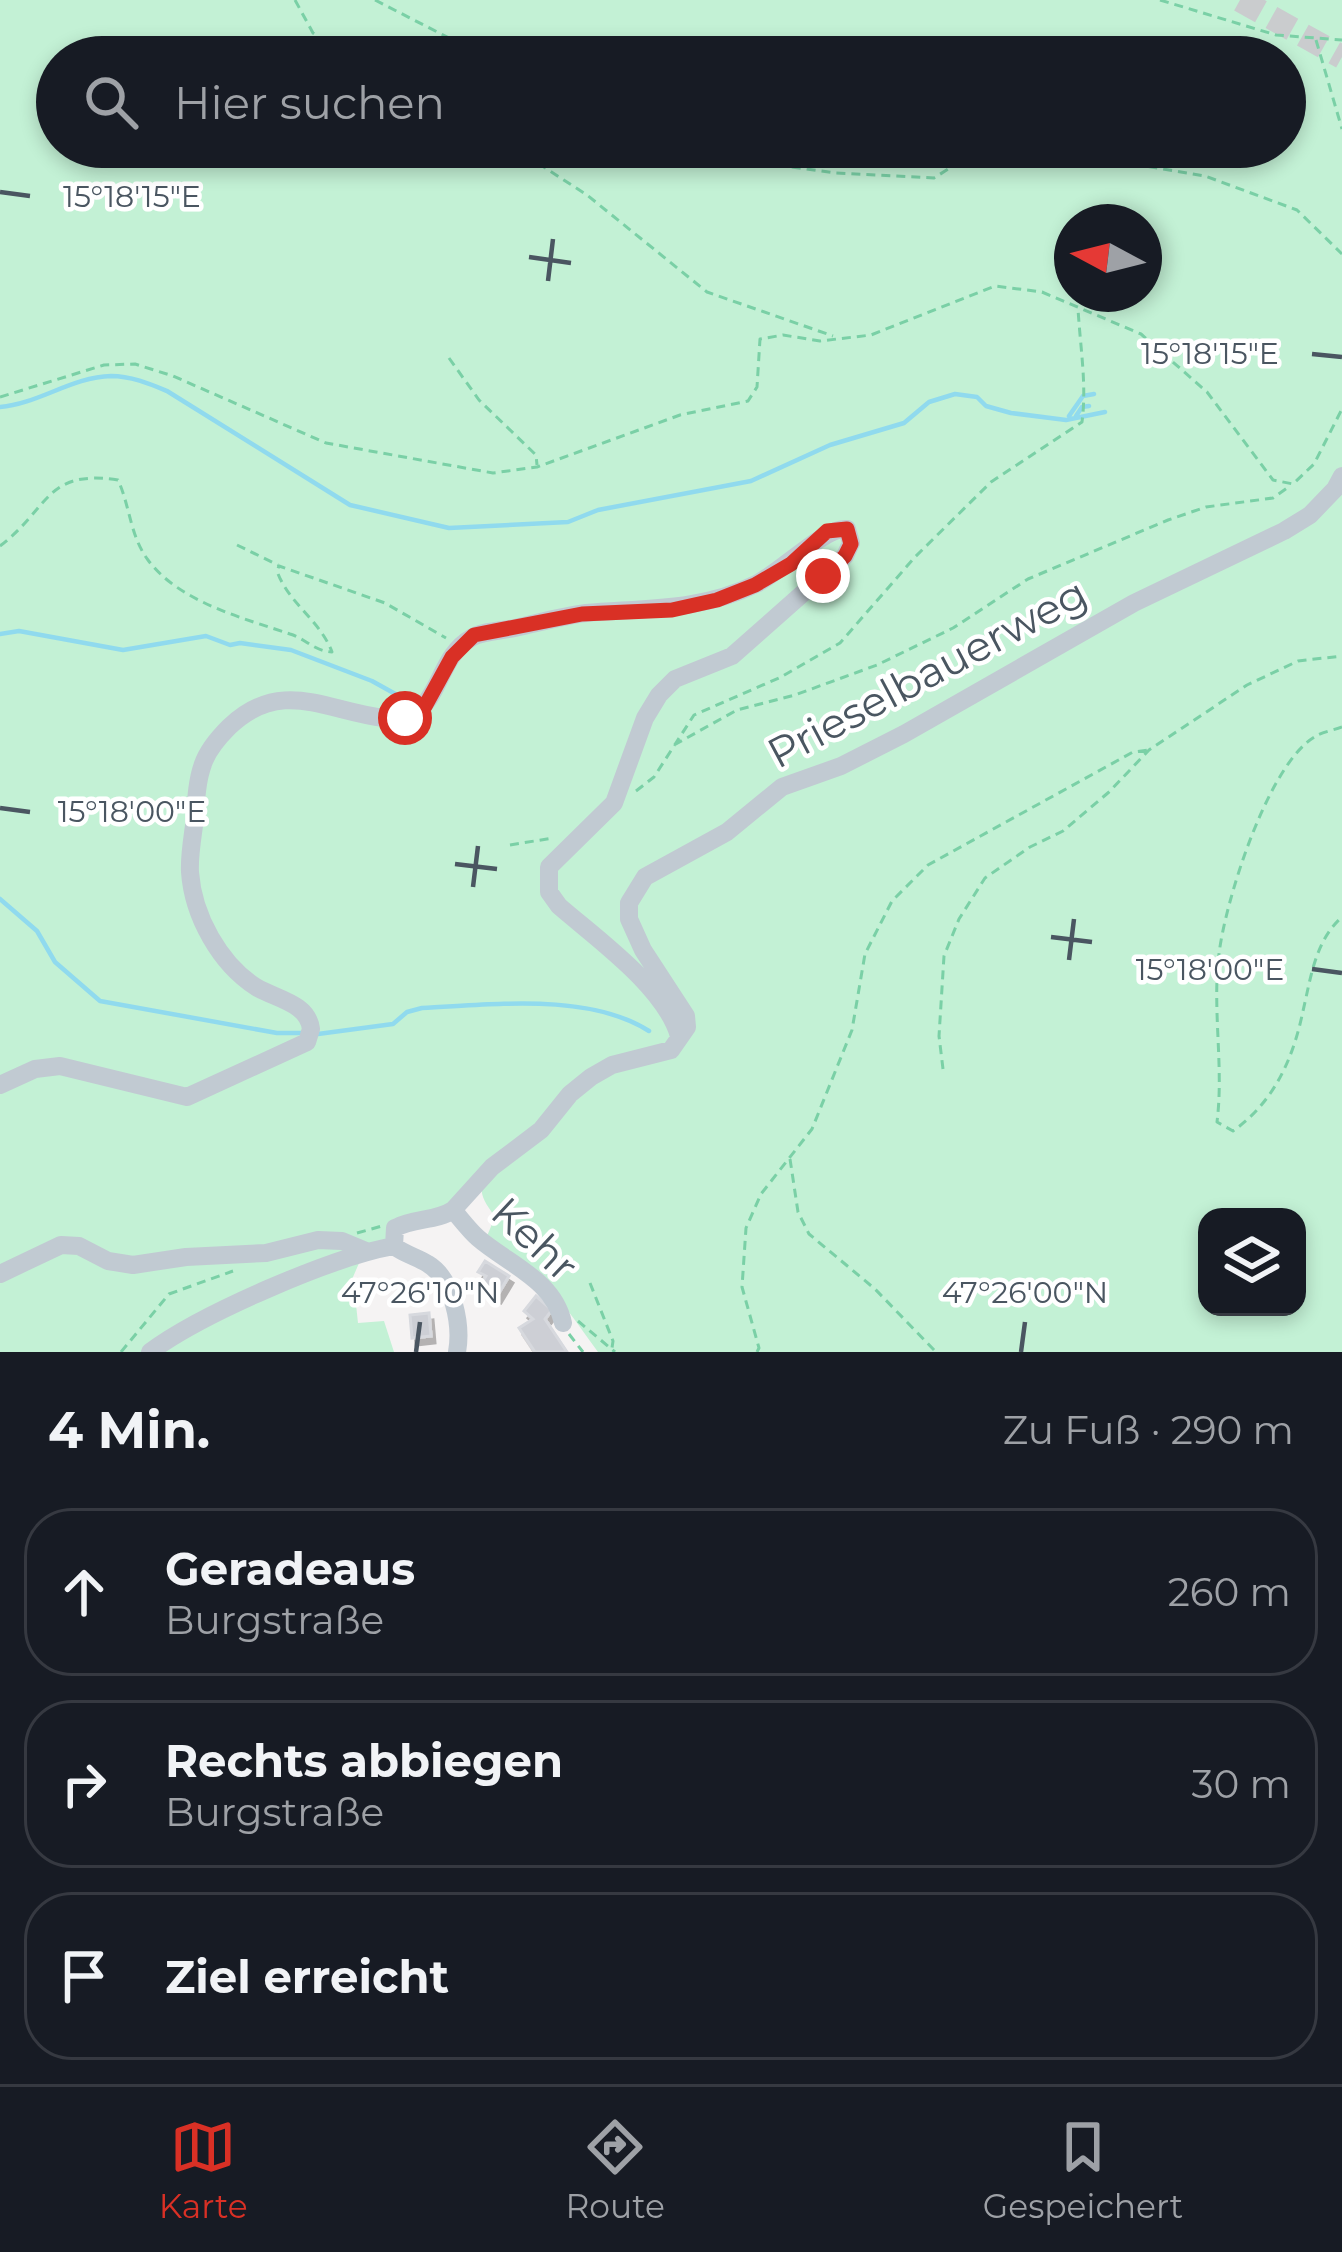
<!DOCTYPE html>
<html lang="de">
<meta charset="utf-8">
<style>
body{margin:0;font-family:Montserrat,sans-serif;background:#242831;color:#f1f3f6}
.controls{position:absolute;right:36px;bottom:36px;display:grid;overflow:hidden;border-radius:24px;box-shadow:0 6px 18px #0003}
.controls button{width:108px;height:108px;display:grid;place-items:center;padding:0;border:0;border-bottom:3px solid #363941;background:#171b24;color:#f1f3f6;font:60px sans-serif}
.compass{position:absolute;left:1054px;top:204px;width:108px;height:108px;border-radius:50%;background:#171b24;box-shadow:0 6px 18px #0003;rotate:277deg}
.stop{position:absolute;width:36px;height:36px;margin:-27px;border:9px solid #d93025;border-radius:50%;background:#fff}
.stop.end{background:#d93025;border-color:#fff;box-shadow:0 3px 12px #0008}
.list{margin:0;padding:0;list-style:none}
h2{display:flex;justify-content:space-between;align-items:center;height:156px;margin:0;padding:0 48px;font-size:51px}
h2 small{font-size:39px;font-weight:400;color:#9ea1a6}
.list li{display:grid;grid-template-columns:78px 1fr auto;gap:36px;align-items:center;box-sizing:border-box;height:168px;margin:0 24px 24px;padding:0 24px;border:3px solid #363941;border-radius:48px}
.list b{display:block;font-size:45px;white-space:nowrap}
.list p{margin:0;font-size:39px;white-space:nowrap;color:#9ea1a6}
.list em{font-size:39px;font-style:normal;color:#9ea1a6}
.icon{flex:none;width:66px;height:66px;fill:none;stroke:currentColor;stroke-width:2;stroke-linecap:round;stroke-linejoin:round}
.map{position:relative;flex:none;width:1342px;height:1352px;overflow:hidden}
.search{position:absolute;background:#171b24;box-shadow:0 6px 18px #0003;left:36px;right:36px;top:36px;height:132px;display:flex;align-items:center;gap:30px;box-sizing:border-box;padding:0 42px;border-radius:66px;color:#9ea1a6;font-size:45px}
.sheet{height:732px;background:#171b24}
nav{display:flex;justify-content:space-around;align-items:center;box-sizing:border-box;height:168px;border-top:3px solid #363941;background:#171b24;font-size:33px;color:#9ea1a6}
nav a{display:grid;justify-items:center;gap:6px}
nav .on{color:#d93025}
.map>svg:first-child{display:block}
.green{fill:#c3f1d5;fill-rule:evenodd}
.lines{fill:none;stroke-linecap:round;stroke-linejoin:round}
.stream{stroke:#90daee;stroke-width:4.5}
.building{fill:#cdcfd5;stroke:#d7d9de;stroke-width:3;filter:url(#shadow)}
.highway-tunnel{stroke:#caccce;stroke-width:24;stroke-dasharray:24 12;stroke-linecap:butt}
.path{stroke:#7ad0a6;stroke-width:3;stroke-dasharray:9 6;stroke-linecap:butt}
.minor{stroke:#c1cad2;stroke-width:18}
.route{stroke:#d93025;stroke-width:15}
.ticks{fill:none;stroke:#4a5661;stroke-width:4.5}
.labels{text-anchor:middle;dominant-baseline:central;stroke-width:9;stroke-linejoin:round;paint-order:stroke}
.street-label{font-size:42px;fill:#4a5661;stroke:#fff}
.ticks-label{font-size:30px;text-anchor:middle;fill:#4a5661;stroke:#fff;stroke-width:9;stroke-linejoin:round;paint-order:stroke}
</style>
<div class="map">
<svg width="1342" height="1352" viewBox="0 0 1342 1352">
<defs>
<filter id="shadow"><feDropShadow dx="4" dy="7" stdDeviation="0" flood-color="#0004"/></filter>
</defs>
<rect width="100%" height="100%" fill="#f5f3f3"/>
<!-- green -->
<path class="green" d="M0 0H1342V1352H598C562 1302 540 1269 487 1236L495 1217C489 1207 478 1196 483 1184 488 1174 502 1165 510 1158 522 1149 536 1140 547 1129 566 1108 582 1086 607 1072 637 1056 680 1067 689 1024 692 1011 642 937 633 919L639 889 629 888C605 940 674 978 680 1025L660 1050 630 1055 583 1076 532 1130 485 1166 454 1201 438 1211 393 1219 384 1244 366 1247 353 1277 358 1323 384 1321 394 1352H0ZM57 57H1285V147H57ZM1072 222H1144V294H1072ZM1207 1217H1297V1307H1207Z"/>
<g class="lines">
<!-- stream -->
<path class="stream" d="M0 407C38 404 72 377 111 376 131 376 150 384 167 391L350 505 449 528 568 522 598 510 751 481 830 445 904 423 929 402 955 394 977 397 986 406 1011 413 1066 420 1105 412
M1069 416 1083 396 1094 394
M1076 416 1082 407 1089 406
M0 634 19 631 123 650 206 636 230 645 240 643 291 650 372 681 408 701
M0 899 37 931 55 962 100 1001 277 1033H302
M318 1034 393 1024 407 1012 422 1008C491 1005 588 992 649 1031"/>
</g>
<!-- building -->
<path class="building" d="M485 1261 509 1276 497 1296 480 1286 486 1276 478 1272Z
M536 1296 552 1310 545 1319 567 1352H535L519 1328 533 1319 524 1311Z
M429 1313 431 1336 412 1338 410 1315Z"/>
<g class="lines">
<!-- highway-tunnel -->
<path class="highway-tunnel" d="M1240 0 1342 57"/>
<!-- path -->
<path class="path" d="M295 0 313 33 346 57
M375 0 486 57
M1160 0 1276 35 1342 40
M1316 40 1342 129
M513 147 587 195 707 292 833 336
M689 147 731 159 836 173 934 178 983 147
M1030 147 1205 176 1297 210 1342 254
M449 358 479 400 536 455 537 465
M0 397 104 365 135 364 173 376 326 443 493 473 537 467 680 415 748 401 757 387 760 339 783 335 820 341 871 335 995 286 1042 292 1141 334 1207 392 1273 480 1293 484 1314 464 1342 409
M237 545 278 565
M0 546C50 508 45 469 118 480 130 506 130 536 148 560 179 602 243 618 290 634 306 639 314 651 332 652 320 620 288 603 277 571L279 566 385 603 446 638
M1342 727C1334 730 1323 732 1316 736 1268 763 1225 902 1219 954 1212 1010 1224 1066 1217 1122L1233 1131C1274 1102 1293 1059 1303 1011 1311 977 1315 941 1342 917
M674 745 737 710 795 695 877 665 953 628 1028 579 1168 520 1206 507 1273 498 1290 486
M636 791 654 777 694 715 781 677 840 643 915 557 991 482 1082 422C1087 384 1080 346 1078 308
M510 845 553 838
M943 1069 939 1036 944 956 959 919 985 878 1030 847 1063 831 1109 792 1149 750 1247 685 1298 661 1342 656
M790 1159 798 1212 809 1234 875 1289 936 1352
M357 1233 382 1226
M590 1283 613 1341 612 1348
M578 1321 615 1352
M569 1334 583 1352
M121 1352 169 1294 233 1271
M757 1352 759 1348 742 1287 746 1228 761 1194 812 1129 852 1030 865 954 892 901 928 865 1133 752 1149 750"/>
<!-- minor -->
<path class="minor" d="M0 1085 35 1069 60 1066 187 1097 307 1042 311 1029C308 1003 276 999 256 987 220 964 193 916 190 872 189 855 193 835 195 818 196 800 197 780 203 764 208 749 219 737 229 727 281 677 326 711 384 718 442 725 432 660 471 638 482 631 501 631 515 628 538 623 562 616 586 613 645 608 701 611 756 584 781 572 826 526 847 529L851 543 845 556 732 656 675 679 659 695 645 718 614 803 549 867V892L559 906C597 939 665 987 679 1036
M453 1210C461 1219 469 1230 478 1238 508 1264 554 1280 563 1323
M394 1246 395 1228C414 1218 437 1221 453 1210L492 1167 541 1130 570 1094 591 1077 612 1065 671 1050 687 1027 686 1016 643 950 629 919V903L645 877 727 832 782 787 841 766 904 734 1134 603 1284 531 1310 515 1335 489 1342 476
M394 1246C404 1254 417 1257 428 1264 453 1279 462 1325 457 1352
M0 1274 61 1245 79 1246 108 1261 133 1265 186 1257 266 1253 318 1240 342 1241 366 1251
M150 1352C201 1314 332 1257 394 1246"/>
</g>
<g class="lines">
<!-- route -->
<path class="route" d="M405 718 423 710 452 657 474 635 582 614 672 610 717 600 755 585 791 564 827 531 847 529 851 544 845 556 823 576"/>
</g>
<!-- ticks -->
<path class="ticks" d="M0 192 30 196M529 257 571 263M548 281 553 239M1312 354 1342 357M0 808 30 812M455 864 497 869M473 887 478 846M1051 937 1092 942M1069 960 1074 919M1312 969 1342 973M416 1352 420 1322M1021 1352 1025 1322"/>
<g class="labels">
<!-- street labels -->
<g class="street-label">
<text transform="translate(927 673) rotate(-28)">Prieselbauerweg</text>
<text transform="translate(535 1239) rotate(43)">Kehr</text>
</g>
</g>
<g class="ticks-label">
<text x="132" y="207">15°18'15"E</text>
<text x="1210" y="364">15°18'15"E</text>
<text x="132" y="822">15°18'00"E</text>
<text x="1210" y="980">15°18'00"E</text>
<text x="420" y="1303">47°26'10"N</text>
<text x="1025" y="1303">47°26'00"N</text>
</g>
</svg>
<div class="controls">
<button><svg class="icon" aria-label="layers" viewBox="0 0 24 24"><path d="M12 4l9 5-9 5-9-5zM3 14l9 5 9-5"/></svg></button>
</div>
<svg class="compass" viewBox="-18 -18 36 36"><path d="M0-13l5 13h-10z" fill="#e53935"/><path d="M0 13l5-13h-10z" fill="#9ea1a6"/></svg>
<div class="stop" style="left:405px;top:718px"></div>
<div class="stop end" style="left:823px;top:576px"></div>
<div class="search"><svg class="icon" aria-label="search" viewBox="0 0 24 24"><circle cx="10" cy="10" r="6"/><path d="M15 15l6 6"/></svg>Hier suchen</div>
</div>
<section class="sheet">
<h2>4 Min.<small>Zu Fuß · 290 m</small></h2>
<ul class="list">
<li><svg class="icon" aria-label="ahead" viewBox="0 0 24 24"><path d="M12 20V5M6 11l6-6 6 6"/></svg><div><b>Geradeaus</b><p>Burgstraße</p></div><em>260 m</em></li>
<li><svg class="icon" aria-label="right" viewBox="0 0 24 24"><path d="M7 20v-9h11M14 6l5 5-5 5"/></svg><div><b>Rechts abbiegen</b><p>Burgstraße</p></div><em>30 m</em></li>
<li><svg class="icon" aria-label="arrive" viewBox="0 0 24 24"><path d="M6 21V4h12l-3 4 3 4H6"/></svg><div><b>Ziel erreicht</b></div></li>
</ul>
</section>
<nav>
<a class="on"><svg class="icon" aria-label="map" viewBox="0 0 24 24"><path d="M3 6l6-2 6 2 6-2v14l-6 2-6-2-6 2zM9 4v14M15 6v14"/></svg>Karte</a>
<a><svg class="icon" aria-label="directions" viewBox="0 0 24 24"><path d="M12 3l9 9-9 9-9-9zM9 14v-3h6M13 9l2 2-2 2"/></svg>Route</a>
<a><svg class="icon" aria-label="saved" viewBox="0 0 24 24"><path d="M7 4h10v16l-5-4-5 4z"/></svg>Gespeichert</a>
</nav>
